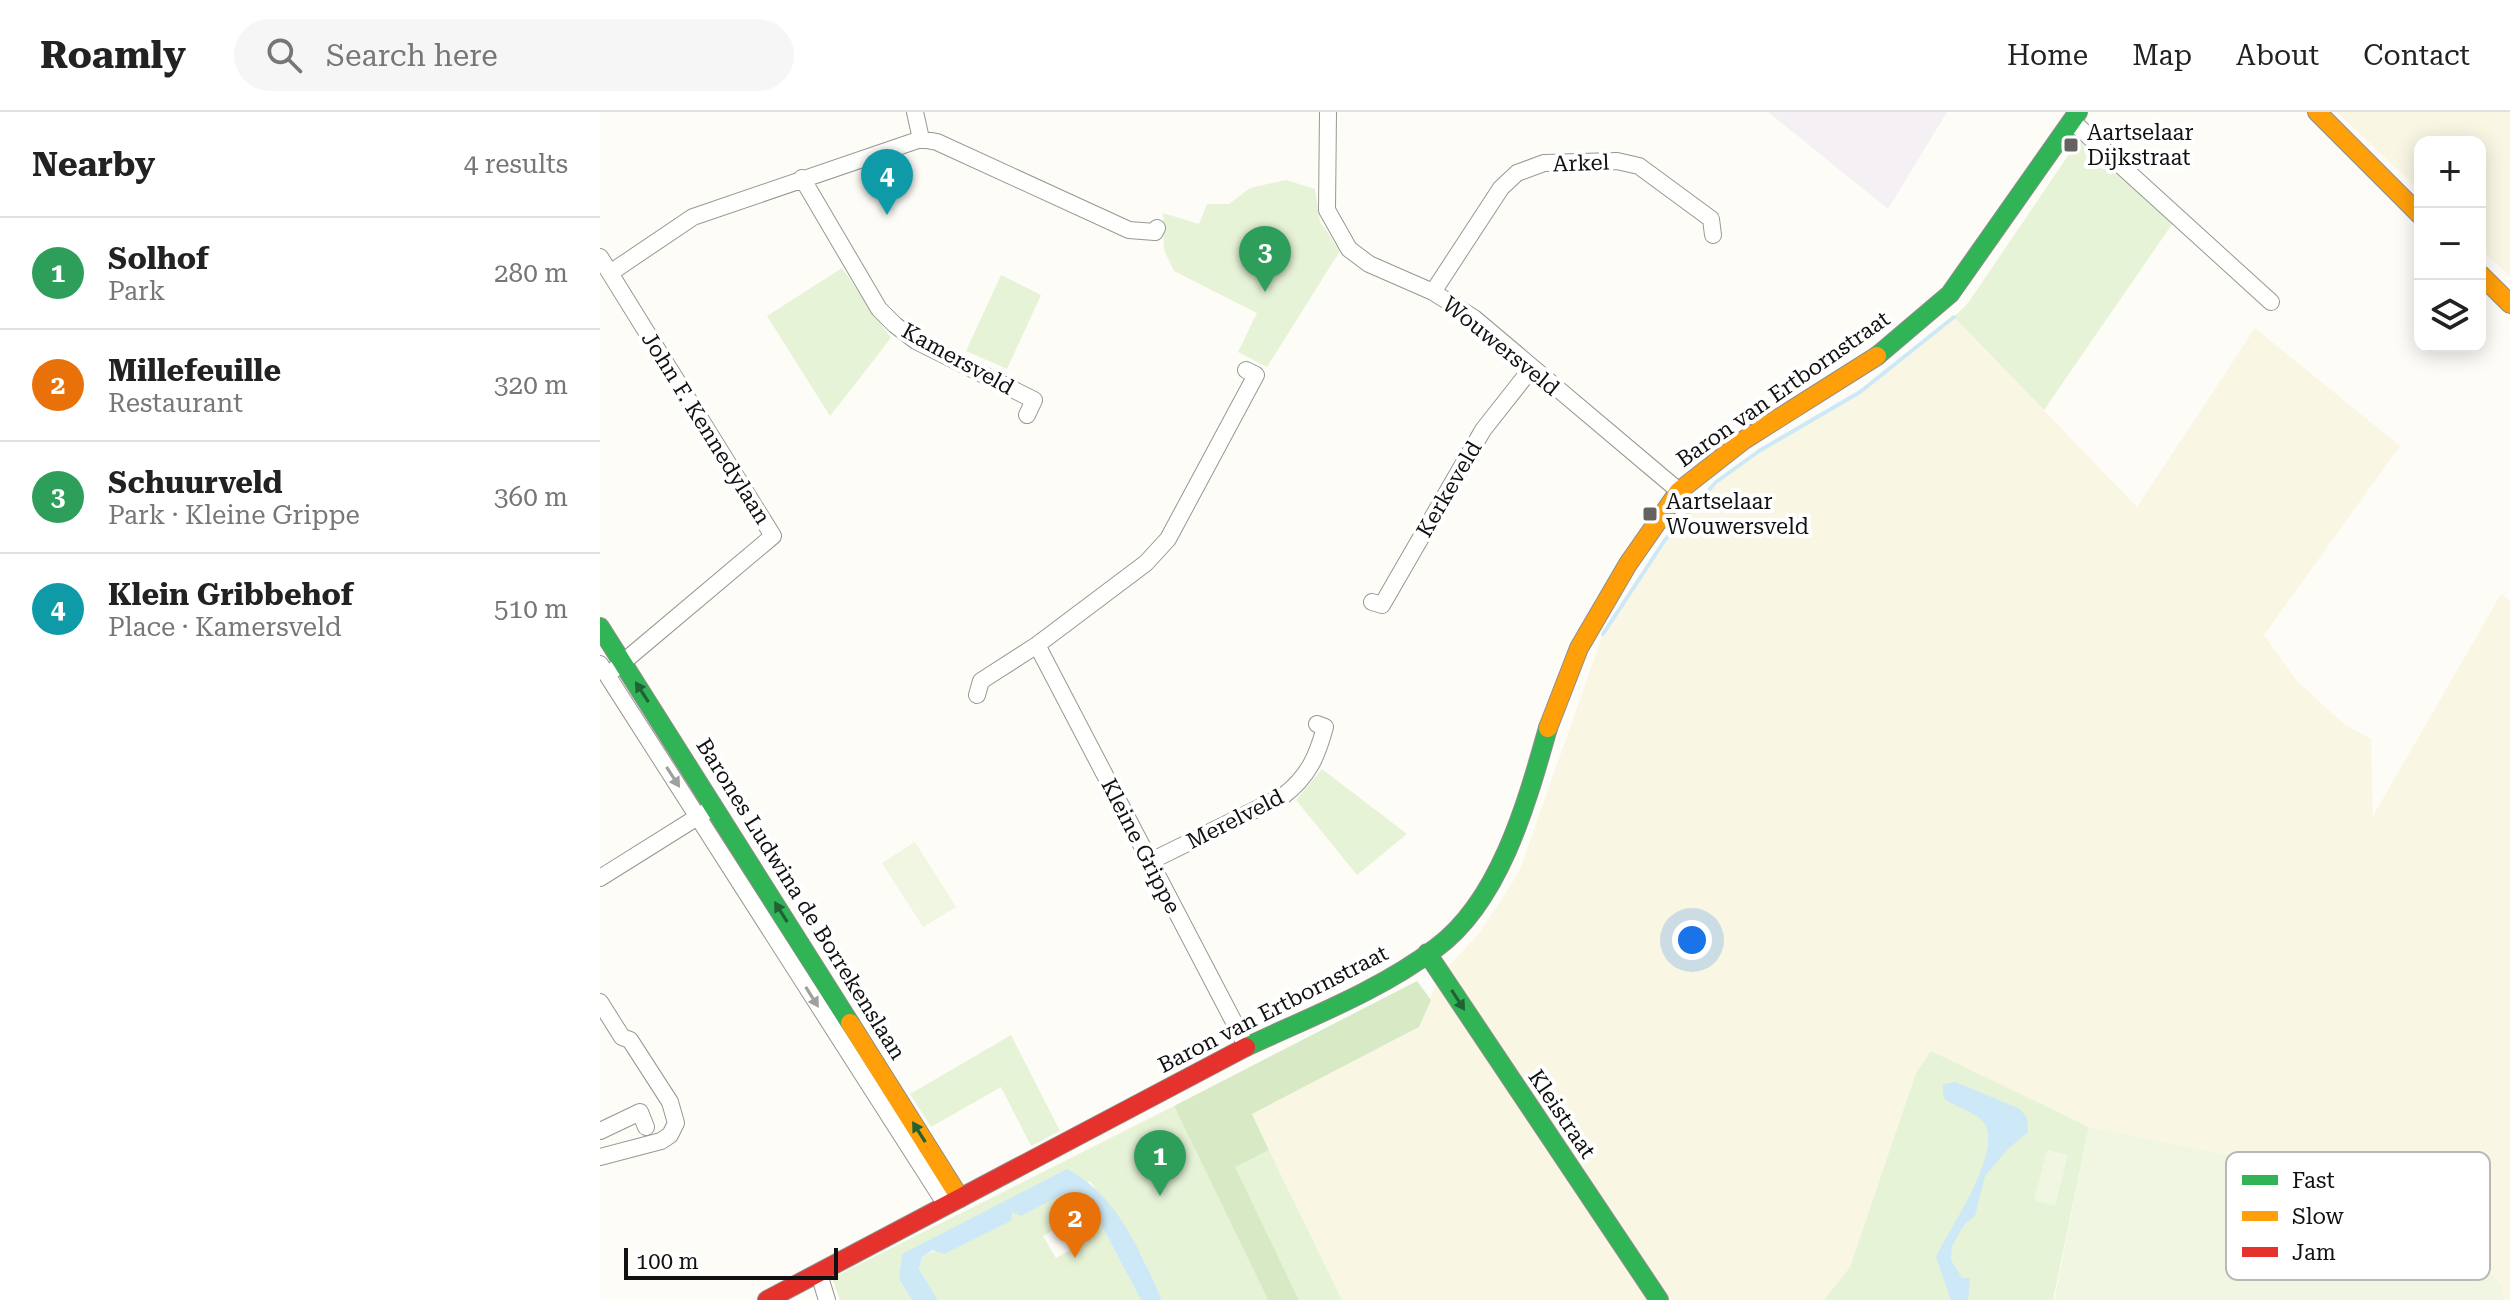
<!DOCTYPE html>
<meta charset="utf-8">
<style>
body{margin:0;font-family:"Roboto Serif",serif;background:#f6f6f6;color:#222}
.controls{position:absolute;right:24px;top:24px;display:grid;overflow:hidden;border-radius:16px;box-shadow:0 4px 20px #0003}
.controls button{width:72px;height:72px;display:grid;place-items:center;padding:0;border:0;border-bottom:2px solid #e0e0e0;background:#fff;color:#222;font:40px sans-serif}
.scale{position:absolute;left:24px;bottom:20px;width:214px;box-sizing:border-box;padding-left:8px;border:4px solid #111;border-top:0;font-size:22px;line-height:28px;white-space:nowrap;color:#111;-webkit-text-stroke:6px #fff;paint-order:stroke}
.you{position:absolute;left:1092px;top:828px;width:28px;height:28px;margin:-20px;border:6px solid #fff;border-radius:50%;background:#1a73e8;box-shadow:0 0 0 12px #1a73e833}
.badge{display:grid;place-items:center;width:52px;height:52px;border-radius:50%;background:#646362;color:#fff;font-size:26px;font-weight:700}
.pin{position:absolute;translate:-50% -66px;filter:drop-shadow(0 2px 4px #0008)}
.pin::after{content:'';position:absolute;top:42px;width:28px;height:24px;background:inherit;clip-path:polygon(0 0,100% 0,50% 100%)}
.list{margin:0;padding:0;list-style:none}
h2{display:flex;justify-content:space-between;align-items:center;height:104px;margin:0;padding:0 32px;font-size:34px}
h2 small{font-size:26px;font-weight:400;color:#767676}
.list li{display:grid;grid-template-columns:52px 1fr auto;gap:24px;align-items:center;box-sizing:border-box;height:112px;padding:0 32px;border-top:2px solid #e0e0e0}
.list b{display:block;font-size:30px;white-space:nowrap}
.list p{margin:0;font-size:26px;white-space:nowrap;color:#767676}
.list em{font-size:26px;font-style:normal;color:#767676}
.icon{flex:none;width:44px;height:44px;fill:none;stroke:currentColor;stroke-width:2;stroke-linecap:round;stroke-linejoin:round}
.map{position:relative;flex:none;width:1910px;height:1188px;overflow:hidden}
header{display:flex;align-items:center;gap:48px;box-sizing:border-box;height:112px;padding:0 40px;background:#fff;border-bottom:2px solid #e0e0e0}
header strong{font-size:38px}
nav{display:flex;gap:44px;margin-inline-start:auto;font-size:28px}
.search{width:560px;height:72px;background:#f6f6f6;display:flex;align-items:center;gap:20px;box-sizing:border-box;padding:0 28px;border-radius:44px;color:#767676;font-size:30px}
main{display:flex}
aside{flex:1;background:#fff}
.map>svg:first-child{display:block}
.industrial{fill:#f5f0f3}
.farmland{fill:#f9f7e4}
.green{fill:#e7f3d7;fill-rule:evenodd}
.forest{fill:#d8eac5}
.pitch{fill:#f0f6e1}
.water{fill:#cde8f7}
.lines{fill:none;stroke-linecap:round;stroke-linejoin:round}
.stream{stroke:#cde8f7;stroke-width:4}
.street-casing{stroke:#979795;stroke-width:18}
.fast-casing{stroke:#8e8d8b;stroke-width:20}
.slow-casing{stroke:#8e8d8b;stroke-width:20}
.jam-casing{stroke:#8e8d8b;stroke-width:20}
.street{stroke:#fffffe;stroke-width:16}
.fast{stroke:#30b455;stroke-width:18}
.slow{stroke:#ff9f0a;stroke-width:18}
.jam{stroke:#e5322d;stroke-width:18}
.oneway{fill:#206233}
.oneway2{fill:#a0a09f}
.poi-dot{fill:#646362;stroke:#fff;stroke-width:3}
.labels{text-anchor:middle;dominant-baseline:central;stroke-width:8;stroke-linejoin:round;paint-order:stroke}
.poi-label{font-size:22px;fill:#111;stroke:#fff;text-anchor:start}
.street-label{font-size:22px;fill:#111;stroke:#fff}
.key{fill:#fff;stroke:#b8b8b8;stroke-width:2}
.key-label{font-size:22px;fill:#111}
</style>
<header>
<strong>Roamly</strong>
<div class="search"><svg class="icon" aria-label="search" viewBox="0 0 24 24"><circle cx="10" cy="10" r="6"/><path d="M15 15l6 6"/></svg>Search here</div>
<nav><a>Home</a><a>Map</a><a>About</a><a>Contact</a></nav>
</header>
<main>
<aside>
<h2>Nearby<small>4 results</small></h2>
<ul class="list">
<li><span class="badge" style="background:#2e9e5b">1</span><div><b>Solhof</b><p>Park</p></div><em>280 m</em></li>
<li><span class="badge" style="background:#e8710a">2</span><div><b>Millefeuille</b><p>Restaurant</p></div><em>320 m</em></li>
<li><span class="badge" style="background:#2e9e5b">3</span><div><b>Schuurveld</b><p>Park · Kleine Grippe</p></div><em>360 m</em></li>
<li><span class="badge" style="background:#0f9aa8">4</span><div><b>Klein Gribbehof</b><p>Place · Kamersveld</p></div><em>510 m</em></li>
</ul>
</aside>
<div class="map">
<svg width="1910" height="1188" viewBox="0 0 1910 1188">
<rect width="100%" height="100%" fill="#fdfcf7"/>
<!-- industrial -->
<path class="industrial" d="M1168 0H1347L1288 97Z"/>
<!-- farmland -->
<path class="farmland" d="M1737 0H1910V165L1880 136V30H1820V79Z
M1354 205 1537 395 1655 216 1800 334 1664 523 1696 568 1744 612 1771 627 1773 704 1901 482 1910 489V1188H1903L1902 1173 1816 1081 1489 1015 1332 940 1316 962 1250 1155 1224 1188H742L652 1002 819 915 839 865 880 820 919 760 1003 522 1089 398 1132 358 1260 280Z"/>
<!-- green -->
<path class="green" d="M1484 20 1577 105 1444 298 1354 205 1368 191Z
M686 68 715 77 720 110 740 139 667 255 638 240 657 201 574 159 564 138 563 101 599 112 607 92H629L650 76Z
M242 156 291 226 230 304 167 204Z
M401 163 441 183 407 257 366 239Z
M722 657 807 722 757 763 696 688Z
M411 923 460 1019 431 1034 401 975 331 1015 310 982Z
M1331 939 1489 1015 1453 1188H1224L1250 1155 1316 961Z
M574 994 668 1188H562L541 1142 490 1069 302 1142 299 1167 312 1188H240L232 1166Z
M669 1038 742 1188H699L634 1054Z
M463 1082 489 1090 541 1188H338L319 1157 322 1145 412 1099 421 1103ZM478 1104 491 1126 456 1146 443 1124Z"/>
<!-- forest -->
<path class="forest" d="M817 869 831 888 819 915 652 1002 669 1038 635 1055 699 1188H668L574 994Z"/>
<!-- pitch -->
<path class="pitch" d="M315 730 356 795 323 815 282 751Z
M1489 1015 1816 1081 1902 1173 1903 1188H1454Z
M1447 1038 1468 1043 1455 1094 1434 1088Z"/>
<!-- water -->
<path class="water" d="M1355 970 1420 997 1427 1006 1428 1020 1408 1037 1385 1064 1375 1104 1364 1113 1352 1134 1351 1148 1362 1166H1370L1368 1188H1351L1336 1145C1349 1118 1402 1041 1385 1012 1376 999 1354 996 1343 985V972Z
M467 1057C517 1083 540 1139 562 1188H541L489 1090 463 1082 421 1104 412 1100 411 1109 344 1142 333 1138 322 1145 319 1157 338 1188H312L299 1167 302 1142Z"/>
<g class="lines">
<!-- stream -->
<path class="stream" d="M1003 522 1065 428 1116 370 1159 339 1260 280 1354 205"/>
<!-- street casing -->
<g class="street-casing">
<path id="street" d="M315 0 321 27
M728 0 727 98 749 137 769 152 833 180 874 206 1079 379
M1472 9 1671 190
M202 66 279 197 295 213 316 229 434 288 427 303
M0 145 173 424 15 557
M10 161 93 105 321 27 337 30 529 118 555 120 557 116
M833 180 901 76 917 61 944 51 1017 49 1039 54 1111 107 1113 123
M772 490 782 493 883 318 931 257
M437 533 647 935
M0 552 346 1093
M377 583 381 569 437 533 546 451 568 427 656 263 646 258
M549 750 683 684C708 665 717 645 725 615L717 612
M0 766 107 699
M0 890 22 925 30 928 70 990 76 1011 70 1023 61 1029 0 1045
M0 1019 40 1000 46 1015
M219 1162 227 1188"/>
</g>
<!-- fast casing -->
<g class="fast-casing">
<path id="fast" d="M1277 244 1350 182 1478 0
M0 515 250 911
M827 841 1059 1188
M646 935C710 905 779 879 836 836 900 789 927 690 948 616"/>
</g>
<!-- slow casing -->
<g class="slow-casing">
<path id="slow" d="M1717 0 1820 103
M1880 162 1910 192
M948 616 979 536 1028 452 1079 379 1144 328 1277 244
M250 911 360 1086"/>
</g>
<!-- jam casing -->
<g class="jam-casing">
<path id="jam" d="M167 1188 646 935"/>
</g>
<!-- street -->
<use href="#street" class="street"/>
<!-- fast -->
<use href="#fast" class="fast"/>
<!-- slow -->
<use href="#slow" class="slow"/>
<!-- jam -->
<use href="#jam" class="jam"/>
</g>
<!-- one-way arrows -->
<defs><path id="oneway-solid" d="M-6-.8H1V-3.2L6.5 0L1 3.2V.8H-6Z" transform="scale(2)"/></defs>
<g class="oneway">
<use href="#oneway-solid" transform="translate(42 580) rotate(-123)"/>
<use href="#oneway-solid" transform="translate(181 800) rotate(-122)"/>
<use href="#oneway-solid" transform="translate(858 888) rotate(57)"/>
<use href="#oneway-solid" transform="translate(319 1020) rotate(-122)"/>
</g>
<g class="oneway2">
<use href="#oneway-solid" transform="translate(73 665) rotate(57)"/>
<use href="#oneway-solid" transform="translate(212 885) rotate(58)"/>
</g>
<!-- markers -->
<g class="poi-dot">
<rect x="1463" y="25" width="16" height="16" rx="4"/>
<rect x="1042" y="394" width="16" height="16" rx="4"/>
</g>
<g class="labels">
<!-- poi labels -->
<g class="poi-label">
<text x="1487" y="20">Aartselaar<tspan x="1487" dy="25">Dijkstraat</tspan></text>
<text x="1066" y="389">Aartselaar<tspan x="1066" dy="25">Wouwersveld</tspan></text>
</g>
<!-- street labels -->
<g class="street-label">
<text transform="translate(981 51) rotate(-2)">Arkel</text>
<text transform="translate(901 234) rotate(39)">Wouwersveld</text>
<text transform="translate(358 247) rotate(29)">Kamersveld</text>
<text transform="translate(1183 277) rotate(-35)">Baron van Ertbornstraat</text>
<text transform="translate(106 316) rotate(58)">John F. Kennedylaan</text>
<text transform="translate(849 377) rotate(-60)">Kerkeveld</text>
<text transform="translate(635 707) rotate(-27)">Merelveld</text>
<text transform="translate(541 734) rotate(63)">Kleine Grippe</text>
<text transform="translate(201 787) rotate(58)">Barones Ludwina de Borrekenslaan</text>
<text transform="translate(673 897) rotate(-27)">Baron van Ertbornstraat</text>
<text transform="translate(962 1002) rotate(56)">Kleistraat</text>
</g>
</g>
<!-- legend -->
<rect x="1626" y="1040" width="264" height="128" rx="12" class="key"/>
<rect x="1642" y="1063" width="36" height="10" fill="#30b455"/>
<rect x="1642" y="1099" width="36" height="10" fill="#ff9f0a"/>
<rect x="1642" y="1135" width="36" height="10" fill="#e5322d"/>
<g class="key-label">
<text x="1692" y="1076">Fast</text>
<text x="1692" y="1112">Slow</text>
<text x="1692" y="1148">Jam</text>
</g>
</svg>
<div class="controls">
<button>+</button>
<button>−</button>
<button><svg class="icon" aria-label="layers" viewBox="0 0 24 24"><path d="M12 4l9 5-9 5-9-5zM3 14l9 5 9-5"/></svg></button>
</div>
<div class="scale">100 m</div>
<div class="you"></div>
<div class="pin badge" style="left:560px;top:1084px;background:#2e9e5b">1</div>
<div class="pin badge" style="left:475px;top:1146px;background:#e8710a">2</div>
<div class="pin badge" style="left:665px;top:180px;background:#2e9e5b">3</div>
<div class="pin badge" style="left:287px;top:103px;background:#0f9aa8">4</div>
</div>
</main>
